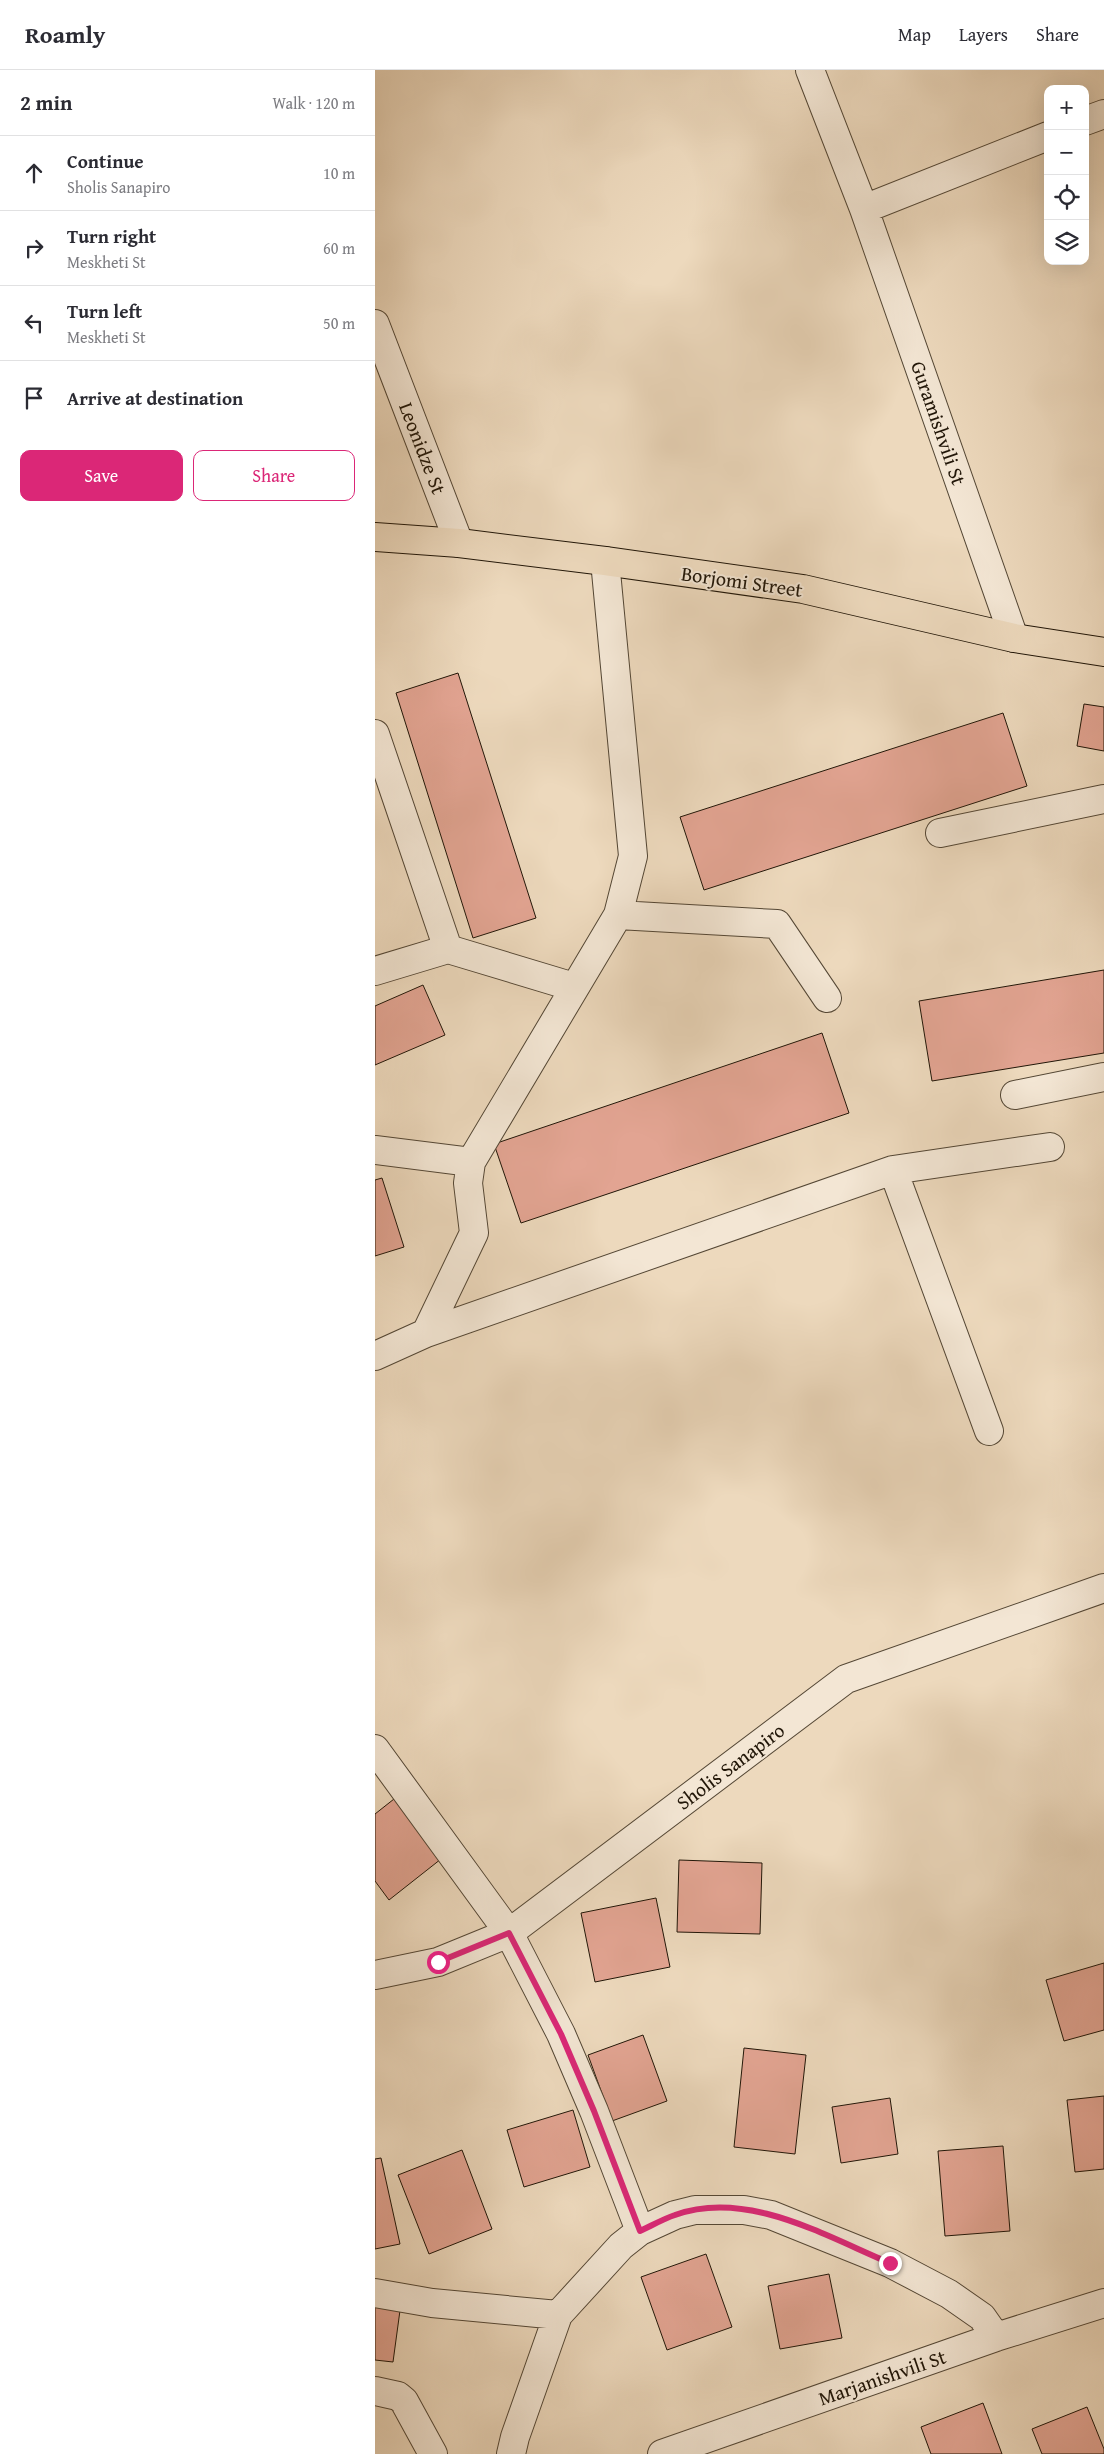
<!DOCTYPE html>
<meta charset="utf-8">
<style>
body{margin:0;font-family:"Gentium Book Plus",serif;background:#f2f2f3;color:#2b2b33}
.controls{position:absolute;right:15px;top:15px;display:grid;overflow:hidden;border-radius:10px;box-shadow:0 5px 20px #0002}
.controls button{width:45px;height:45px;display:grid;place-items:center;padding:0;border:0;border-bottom:1px solid #e1e1e2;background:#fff;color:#2b2b33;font:25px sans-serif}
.stop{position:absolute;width:15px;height:15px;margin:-11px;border:4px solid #db2777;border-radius:50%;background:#fff}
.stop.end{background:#db2777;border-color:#fff;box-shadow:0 1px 5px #0008}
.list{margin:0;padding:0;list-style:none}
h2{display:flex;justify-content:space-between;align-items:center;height:65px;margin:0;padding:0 20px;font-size:21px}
h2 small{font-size:16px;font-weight:400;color:#7c7c81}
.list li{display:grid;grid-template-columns:32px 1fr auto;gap:15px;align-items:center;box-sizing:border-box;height:75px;padding:0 20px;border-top:1px solid #e1e1e2}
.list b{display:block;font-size:19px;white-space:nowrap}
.list p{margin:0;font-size:16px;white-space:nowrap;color:#7c7c81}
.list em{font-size:16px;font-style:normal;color:#7c7c81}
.actions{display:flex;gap:10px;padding:15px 20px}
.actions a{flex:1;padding:11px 0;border:1px solid #db2777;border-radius:10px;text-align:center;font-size:18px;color:#db2777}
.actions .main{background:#db2777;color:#fff}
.icon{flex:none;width:28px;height:28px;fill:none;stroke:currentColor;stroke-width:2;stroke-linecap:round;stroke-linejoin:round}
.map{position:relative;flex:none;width:729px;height:2384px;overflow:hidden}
header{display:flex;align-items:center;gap:30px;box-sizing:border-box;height:70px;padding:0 25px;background:#fff;border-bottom:1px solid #e1e1e2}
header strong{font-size:24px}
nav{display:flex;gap:28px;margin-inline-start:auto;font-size:18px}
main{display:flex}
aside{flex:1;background:#fff}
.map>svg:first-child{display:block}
.building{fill:#e2a492;stroke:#211608}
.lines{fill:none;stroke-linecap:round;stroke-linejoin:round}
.minor-casing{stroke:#544735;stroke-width:30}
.highway-casing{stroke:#211608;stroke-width:30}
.minor{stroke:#f3e6d4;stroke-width:28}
.highway{stroke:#edd9bd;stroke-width:28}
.route{stroke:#db2777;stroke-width:6}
.labels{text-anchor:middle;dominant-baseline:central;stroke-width:4;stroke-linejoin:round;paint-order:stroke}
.street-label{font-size:20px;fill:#211608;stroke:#f3e6d4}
</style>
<header>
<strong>Roamly</strong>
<nav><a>Map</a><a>Layers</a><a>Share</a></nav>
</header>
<main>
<aside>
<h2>2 min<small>Walk · 120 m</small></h2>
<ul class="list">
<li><svg class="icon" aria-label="ahead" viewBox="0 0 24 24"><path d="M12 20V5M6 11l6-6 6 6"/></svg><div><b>Continue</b><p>Sholis Sanapiro</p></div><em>10 m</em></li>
<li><svg class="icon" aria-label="right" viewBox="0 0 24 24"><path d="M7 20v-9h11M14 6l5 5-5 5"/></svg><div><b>Turn right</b><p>Meskheti St</p></div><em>60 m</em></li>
<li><svg class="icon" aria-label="left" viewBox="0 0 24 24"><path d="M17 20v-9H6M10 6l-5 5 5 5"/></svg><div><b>Turn left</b><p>Meskheti St</p></div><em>50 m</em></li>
<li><svg class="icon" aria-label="arrive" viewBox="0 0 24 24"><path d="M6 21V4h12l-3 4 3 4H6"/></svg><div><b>Arrive at destination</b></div></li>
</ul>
<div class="actions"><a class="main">Save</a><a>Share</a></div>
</aside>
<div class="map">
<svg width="729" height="2384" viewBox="0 0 729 2384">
<rect width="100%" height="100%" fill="#edd9bd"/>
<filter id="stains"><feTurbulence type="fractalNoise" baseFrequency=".004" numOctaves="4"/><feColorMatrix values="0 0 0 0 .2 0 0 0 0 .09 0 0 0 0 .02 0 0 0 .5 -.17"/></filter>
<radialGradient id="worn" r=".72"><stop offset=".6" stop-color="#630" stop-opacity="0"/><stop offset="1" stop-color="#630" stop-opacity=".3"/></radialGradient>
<!-- building -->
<path class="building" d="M83 603 161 848 98 868 21 623Z
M709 634 729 637V681L702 676Z
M628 643 652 716 329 820 305 747Z
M729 900V983L557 1011 544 931Z
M48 915 70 965 0 995V936Z
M447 963 474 1043 146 1153 119 1074Z
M7 1108 29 1177 0 1186V1110Z
M19 1729 66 1789 14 1830 0 1811V1744Z
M304 1790 387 1793 385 1864 302 1862Z
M281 1828 295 1897 220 1912 206 1843Z
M729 1893V1960L689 1971 671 1910Z
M268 1965 292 2031 237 2051 213 1985Z
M369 1978 431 1985 420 2084 359 2077Z
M729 2026V2099L700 2102 692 2030Z
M515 2028 523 2084 466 2093 457 2037Z
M198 2040 215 2097 149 2117 132 2060Z
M628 2076 635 2161 570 2166 563 2081Z
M87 2080 117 2159 54 2184 23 2105Z
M6 2088 25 2174 0 2179V2089Z
M331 2184 357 2257 292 2280 266 2207Z
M454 2204 467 2268 405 2279 393 2216Z
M0 2229 26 2233 18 2292 0 2290Z
M608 2333 627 2384H556L546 2357Z
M712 2337 729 2379V2384H667L657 2359Z"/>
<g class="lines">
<!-- minor casing -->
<g class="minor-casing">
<path id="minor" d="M435 0 489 139 639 568
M710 51 729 44
M489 139 673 66
M0 254 84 473
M0 664 73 879
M565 763 729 729
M243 845 402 854 452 928
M0 901 73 879 199 917
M640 1025 729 1007
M0 1080 96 1092
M518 1100 614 1361
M51 1263 518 1100 675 1077
M0 1286 51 1263 99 1163 93 1113 96 1092 243 845 258 786 230 491
M0 1679 134 1863 186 1964 219 2041 265 2161 300 2145 320 2140H369L396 2145 515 2193 574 2224 607 2247 621 2267
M0 1905 63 1892 134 1863 471 1609 729 1518
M0 2223 57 2233 183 2245 246 2176 265 2161
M0 2321 23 2326 29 2331 58 2384
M136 2384 140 2367 183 2245
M287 2384 621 2267 729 2233"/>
</g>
<!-- highway casing -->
<g class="highway-casing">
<path id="highway" d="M0 467 84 473 230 491 428 519 639 568 729 582"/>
</g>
<!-- minor -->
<use href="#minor" class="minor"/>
<!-- highway -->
<use href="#highway" class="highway"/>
</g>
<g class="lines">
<!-- route -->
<path class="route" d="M63 1892 134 1863 186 1964 219 2041 265 2161C276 2156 288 2149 300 2145 372 2119 450 2166 515 2193"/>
</g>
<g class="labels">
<!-- street labels -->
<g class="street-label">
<text transform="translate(564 353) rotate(71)">Guramishvili St</text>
<text transform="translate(48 378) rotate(69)">Leonidze St</text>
<text transform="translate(367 511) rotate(8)">Borjomi Street</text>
<text transform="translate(355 1696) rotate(-37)">Sholis Sanapiro</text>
<text transform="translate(507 2307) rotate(-19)">Marjanishvili St</text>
</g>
</g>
<rect width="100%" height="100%" filter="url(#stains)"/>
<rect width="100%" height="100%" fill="url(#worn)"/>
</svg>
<div class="controls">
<button>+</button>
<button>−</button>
<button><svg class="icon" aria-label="locate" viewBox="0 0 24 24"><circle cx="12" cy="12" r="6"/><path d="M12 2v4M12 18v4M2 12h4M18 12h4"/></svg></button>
<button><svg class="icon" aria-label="layers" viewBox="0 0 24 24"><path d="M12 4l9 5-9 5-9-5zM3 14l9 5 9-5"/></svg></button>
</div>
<div class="stop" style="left:63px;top:1892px"></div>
<div class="stop end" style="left:515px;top:2193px"></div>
</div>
</main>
